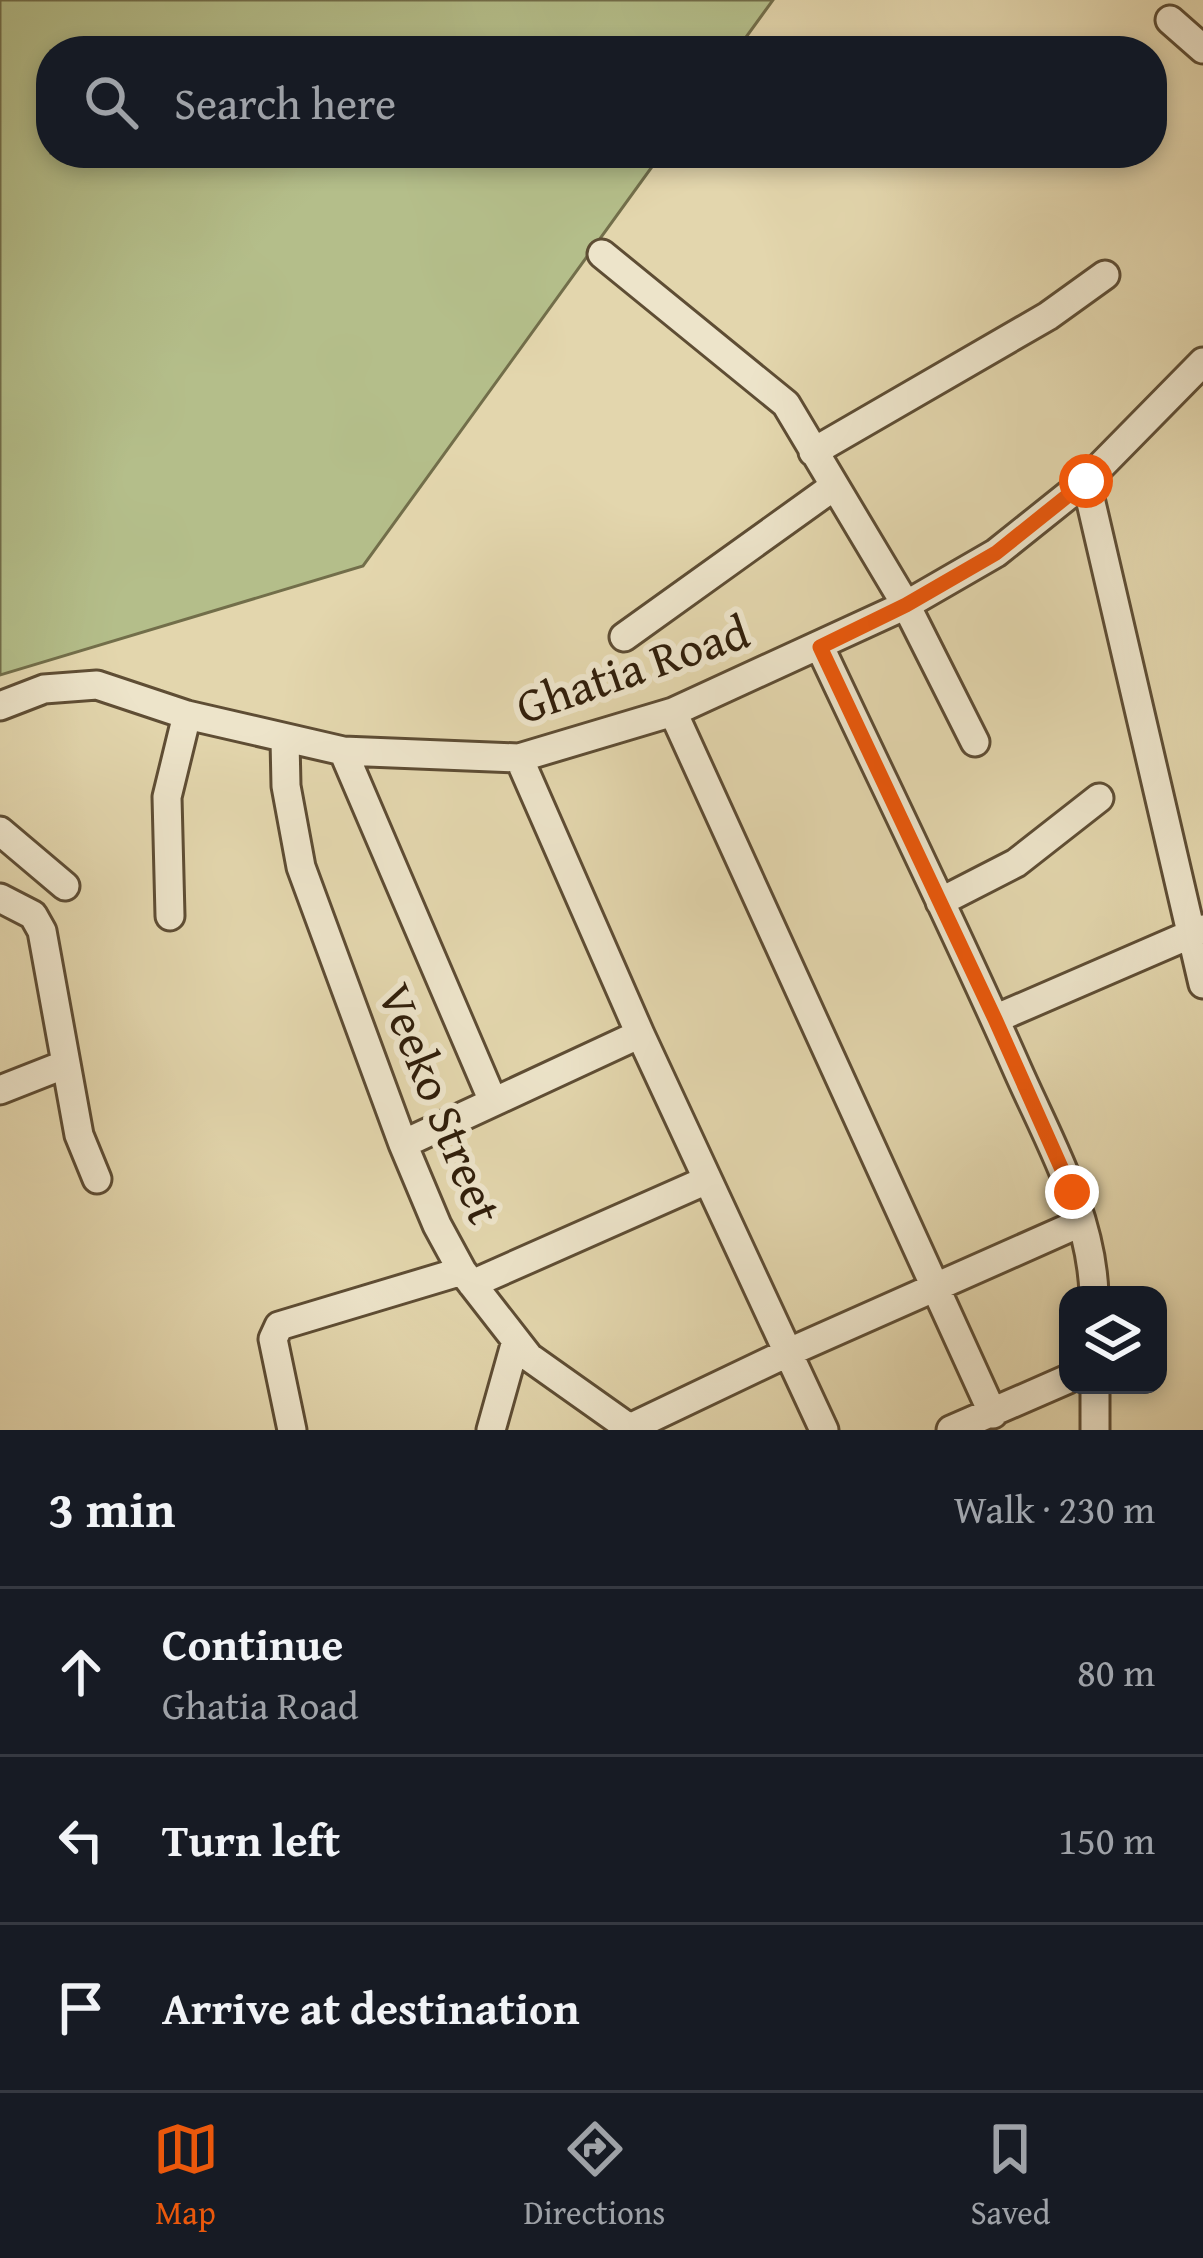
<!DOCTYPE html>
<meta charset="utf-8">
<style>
body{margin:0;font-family:"Gentium Book Plus",serif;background:#20242c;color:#f1f3f6}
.controls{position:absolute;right:36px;bottom:36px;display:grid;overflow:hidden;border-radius:24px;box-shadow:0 6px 18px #0003}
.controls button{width:108px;height:108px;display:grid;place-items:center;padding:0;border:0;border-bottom:3px solid #363941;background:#171b24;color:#f1f3f6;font:60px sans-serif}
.stop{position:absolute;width:36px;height:36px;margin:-27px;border:9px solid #ea580c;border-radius:50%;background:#fff}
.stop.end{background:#ea580c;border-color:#fff;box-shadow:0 3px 12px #0008}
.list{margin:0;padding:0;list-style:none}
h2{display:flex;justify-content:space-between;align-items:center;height:156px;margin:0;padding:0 48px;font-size:51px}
h2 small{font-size:39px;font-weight:400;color:#9ea1a6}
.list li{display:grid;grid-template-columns:78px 1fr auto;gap:36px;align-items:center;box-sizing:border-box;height:168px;padding:0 48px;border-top:3px solid #363941}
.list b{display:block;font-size:45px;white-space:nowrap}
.list p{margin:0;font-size:39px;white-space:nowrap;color:#9ea1a6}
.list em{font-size:39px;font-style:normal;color:#9ea1a6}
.icon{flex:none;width:66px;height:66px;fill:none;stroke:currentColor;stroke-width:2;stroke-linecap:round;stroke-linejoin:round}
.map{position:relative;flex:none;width:1203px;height:1430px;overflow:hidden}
.search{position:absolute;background:#171b24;box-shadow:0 6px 18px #0003;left:36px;right:36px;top:36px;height:132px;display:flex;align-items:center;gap:30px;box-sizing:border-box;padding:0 42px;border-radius:48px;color:#9ea1a6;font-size:45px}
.sheet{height:660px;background:#171b24}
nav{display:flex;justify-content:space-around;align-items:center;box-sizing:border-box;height:168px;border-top:3px solid #363941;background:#171b24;font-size:33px;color:#9ea1a6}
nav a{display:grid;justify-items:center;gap:6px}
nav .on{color:#ea580c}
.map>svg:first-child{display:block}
.green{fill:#b4be8a;stroke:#726e4a;stroke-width:3}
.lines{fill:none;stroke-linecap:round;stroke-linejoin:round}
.street-casing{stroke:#5e4d34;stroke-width:33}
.street{stroke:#ede4ca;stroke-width:27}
.route{stroke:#ea580c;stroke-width:15}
.labels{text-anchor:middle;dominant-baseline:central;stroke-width:12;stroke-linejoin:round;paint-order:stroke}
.street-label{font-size:48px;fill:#311f0b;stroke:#ede4ca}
</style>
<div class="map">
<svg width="1203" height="1430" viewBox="0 0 1203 1430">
<rect width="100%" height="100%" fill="#e3d6ad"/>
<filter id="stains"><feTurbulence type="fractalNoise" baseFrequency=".00167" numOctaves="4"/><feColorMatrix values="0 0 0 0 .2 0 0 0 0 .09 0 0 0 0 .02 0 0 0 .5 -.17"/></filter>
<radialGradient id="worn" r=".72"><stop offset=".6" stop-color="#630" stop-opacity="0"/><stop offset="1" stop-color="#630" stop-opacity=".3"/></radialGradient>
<!-- green -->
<path class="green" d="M0 0H773L736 51H51V153H662L363 566 0 675Z"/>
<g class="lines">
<!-- street casing -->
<g class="street-casing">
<path id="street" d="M1170 20 1203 49
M602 254 786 404 906 605 975 742
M813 452 1048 316 1105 275
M1086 481 1203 984
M624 637 833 487
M820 647C886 788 955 928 1018 1071 1049 1141 1092 1216 1094 1295
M0 706 44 689 97 685 187 715 343 751 519 758 673 712 906 605 996 553 1086 481 1203 362
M673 712 993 1414
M285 740 286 786 301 867 403 1144 437 1225 462 1271 529 1357 632 1430
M343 751 492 1099
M519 758 640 1034 824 1430
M0 831 65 886
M0 898 33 915 42 931 79 1135 97 1179
M940 902 1016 863 1099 798
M170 916 167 797 187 715
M995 1019 1203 929
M0 1090 66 1064
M403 1144 640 1034
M472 1284 707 1180
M1095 1385V1430
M630 1428 787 1353 1080 1223
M292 1430 273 1339 279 1326 462 1271
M491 1430 516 1341
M951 1430 1068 1379"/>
</g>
<!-- street -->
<use href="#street" class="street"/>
</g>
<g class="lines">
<!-- route -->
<path class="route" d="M1072 1192 995 1019 820 647 906 605 996 553 1086 481"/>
</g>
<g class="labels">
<!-- street labels -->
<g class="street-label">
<text transform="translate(632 668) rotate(-19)">Ghatia Road</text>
<text transform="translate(441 1103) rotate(68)">Veeko Street</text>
</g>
</g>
<rect width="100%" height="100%" filter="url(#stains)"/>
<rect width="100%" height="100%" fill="url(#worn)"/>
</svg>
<div class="controls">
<button><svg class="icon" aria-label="layers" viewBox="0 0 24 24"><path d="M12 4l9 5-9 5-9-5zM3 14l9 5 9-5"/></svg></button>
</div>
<div class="stop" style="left:1086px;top:481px"></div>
<div class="stop end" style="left:1072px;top:1192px"></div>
<div class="search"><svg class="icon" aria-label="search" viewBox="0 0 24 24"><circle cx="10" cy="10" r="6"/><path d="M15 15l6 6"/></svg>Search here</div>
</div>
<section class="sheet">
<h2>3 min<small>Walk · 230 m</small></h2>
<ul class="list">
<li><svg class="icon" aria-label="ahead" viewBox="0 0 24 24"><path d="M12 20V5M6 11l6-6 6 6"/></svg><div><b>Continue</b><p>Ghatia Road</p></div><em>80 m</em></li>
<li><svg class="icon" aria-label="left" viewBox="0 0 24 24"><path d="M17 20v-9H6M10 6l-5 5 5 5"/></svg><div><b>Turn left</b></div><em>150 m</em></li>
<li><svg class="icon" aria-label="arrive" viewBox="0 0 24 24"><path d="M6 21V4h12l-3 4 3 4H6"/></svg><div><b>Arrive at destination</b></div></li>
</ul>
</section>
<nav>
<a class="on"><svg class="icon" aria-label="map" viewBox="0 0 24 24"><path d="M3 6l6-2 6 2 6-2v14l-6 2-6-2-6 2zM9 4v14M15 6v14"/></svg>Map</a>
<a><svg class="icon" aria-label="directions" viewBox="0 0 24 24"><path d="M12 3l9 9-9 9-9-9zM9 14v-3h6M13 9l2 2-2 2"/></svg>Directions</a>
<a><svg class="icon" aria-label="saved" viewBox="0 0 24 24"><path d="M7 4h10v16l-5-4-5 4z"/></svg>Saved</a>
</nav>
